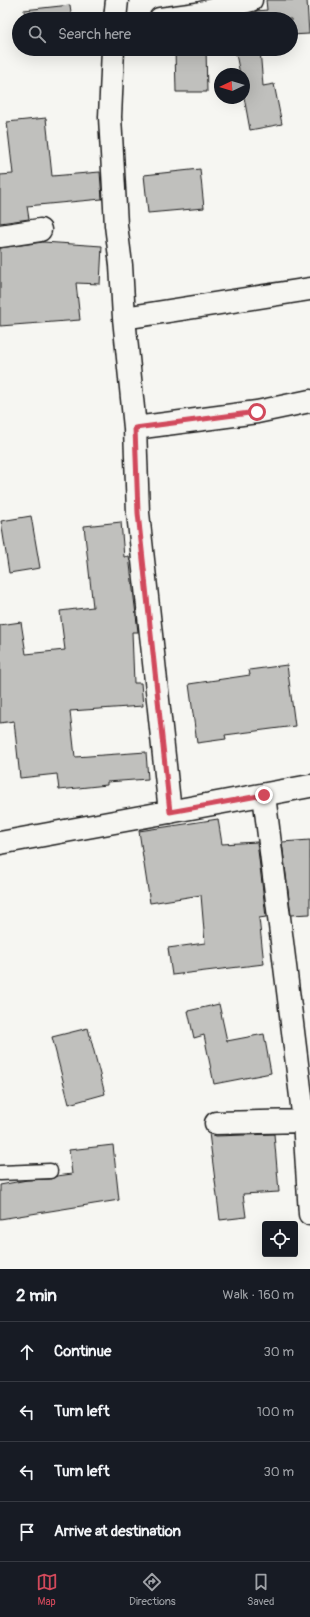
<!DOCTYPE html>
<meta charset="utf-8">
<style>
body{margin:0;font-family:Pangolin,sans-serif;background:#242831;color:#f1f3f6}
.controls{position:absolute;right:12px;bottom:12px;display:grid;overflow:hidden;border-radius:4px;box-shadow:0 4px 16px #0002}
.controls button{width:36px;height:36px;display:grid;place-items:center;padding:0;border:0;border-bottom:1px solid #363941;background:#171b24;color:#f1f3f6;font:20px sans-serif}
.compass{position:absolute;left:214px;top:68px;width:36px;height:36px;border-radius:50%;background:#171b24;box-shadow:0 4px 16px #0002;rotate:266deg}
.stop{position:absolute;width:12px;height:12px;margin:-9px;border:3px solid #d1495b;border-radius:50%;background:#fff}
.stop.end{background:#d1495b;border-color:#fff;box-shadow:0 1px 4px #0008}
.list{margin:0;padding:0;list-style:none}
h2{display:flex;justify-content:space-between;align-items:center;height:52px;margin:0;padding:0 16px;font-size:17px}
h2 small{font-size:13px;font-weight:400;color:#9ea1a6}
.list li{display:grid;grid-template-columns:26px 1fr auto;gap:12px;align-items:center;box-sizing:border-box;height:60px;padding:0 16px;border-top:1px solid #363941}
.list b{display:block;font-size:15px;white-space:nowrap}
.list em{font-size:13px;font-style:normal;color:#9ea1a6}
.icon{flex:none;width:22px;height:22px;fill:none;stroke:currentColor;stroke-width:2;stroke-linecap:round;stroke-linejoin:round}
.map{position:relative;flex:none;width:310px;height:1269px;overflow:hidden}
.search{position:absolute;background:#171b24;box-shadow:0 4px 16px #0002;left:12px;right:12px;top:12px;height:44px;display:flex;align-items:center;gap:10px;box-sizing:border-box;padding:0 14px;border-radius:22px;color:#9ea1a6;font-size:15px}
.sheet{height:292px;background:#171b24}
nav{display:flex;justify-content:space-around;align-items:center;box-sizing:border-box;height:56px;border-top:1px solid #363941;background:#171b24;font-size:11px;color:#9ea1a6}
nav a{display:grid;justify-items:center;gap:2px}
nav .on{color:#d1495b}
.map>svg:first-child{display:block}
.building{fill:#c0c0bd;stroke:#1c1c1c}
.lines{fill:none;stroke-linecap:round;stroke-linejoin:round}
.service-casing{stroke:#1c1c1c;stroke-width:17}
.minor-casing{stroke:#1c1c1c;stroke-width:25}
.secondary-casing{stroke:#1c1c1c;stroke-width:25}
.service{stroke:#f6f6f2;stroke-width:14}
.minor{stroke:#f6f6f2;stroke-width:22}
.secondary{stroke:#f6f6f2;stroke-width:22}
.route{stroke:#d1495b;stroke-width:5}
</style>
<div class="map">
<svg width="310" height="1269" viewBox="0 0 310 1269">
<rect width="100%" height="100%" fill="#f6f6f2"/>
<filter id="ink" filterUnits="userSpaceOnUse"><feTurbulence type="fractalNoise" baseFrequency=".025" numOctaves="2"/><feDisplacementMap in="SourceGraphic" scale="8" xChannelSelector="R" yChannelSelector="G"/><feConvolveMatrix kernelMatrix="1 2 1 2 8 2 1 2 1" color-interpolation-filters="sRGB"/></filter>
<g filter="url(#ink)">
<!-- building -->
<path class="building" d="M266 0H307L309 34 291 35V19H230L257 11 267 10Z
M70 5 72 19H25L24 10Z
M28 49H70L29 53Z
M175 49H206L207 92H176Z
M235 49H260L263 86 274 84 282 124 250 130 244 97V74H240Z
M46 118 52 176 100 172 102 199 27 206 29 219 0 223V175L13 174 7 122Z
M200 169 204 208 148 213 144 175Z
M43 242 102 246 100 284 76 283 80 320 0 326V248Z
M31 516 40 568 9 573 1 521Z
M121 522 124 557 129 556 138 632H132L134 683H141L143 706 70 711 75 757 146 752 148 779 107 782V785L59 790 57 774 20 778 14 721 0 723V625L21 622 26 654 65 650 60 611 93 607 84 526Z
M287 665 295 726 225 735 226 739 197 743 189 684 250 675 249 670Z
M218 819 222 844 257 842 266 917 259 918 264 964 172 975 168 948 205 943 201 895 150 903 139 831Z
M310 840V914L291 915 282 842Z
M219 1004 227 1041 264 1034 271 1073 214 1084 204 1035 194 1038 188 1011Z
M88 1028 105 1094 69 1104 52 1037Z
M209 1133 216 1136 274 1134 279 1192 243 1194 246 1217 220 1220Z
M113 1145 119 1200 0 1219V1185L27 1180 50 1179 57 1176 72 1174 69 1150Z"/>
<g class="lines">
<!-- service casing -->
<g class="service-casing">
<path id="service" d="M0 1173 50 1171"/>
</g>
<!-- minor casing -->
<g class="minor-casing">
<path id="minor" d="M115 19 117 0
M160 19 197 14 251 0
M113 49 110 117 116 225 121 265 124 318 135 428 138 513 170 812
M0 236 40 230
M124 318 310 289
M135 428 257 412 310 401
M264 795 304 1121 310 1214
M216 1123 304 1121"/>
</g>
<!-- secondary casing -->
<g class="secondary-casing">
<path id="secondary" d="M0 843 310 786"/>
</g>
<!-- service -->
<use href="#service" class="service"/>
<!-- minor -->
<use href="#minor" class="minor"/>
<!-- secondary -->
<use href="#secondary" class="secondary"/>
</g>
</g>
<g class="lines" filter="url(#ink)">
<!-- route -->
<path class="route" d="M257 412 135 428 138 513 170 812 264 795"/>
</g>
</svg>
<div class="controls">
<button><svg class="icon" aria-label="locate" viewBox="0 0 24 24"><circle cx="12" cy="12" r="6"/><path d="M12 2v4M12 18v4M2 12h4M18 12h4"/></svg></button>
</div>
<svg class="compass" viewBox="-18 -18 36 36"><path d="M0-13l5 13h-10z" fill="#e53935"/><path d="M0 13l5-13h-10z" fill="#9ea1a6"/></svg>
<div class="stop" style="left:257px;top:412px"></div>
<div class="stop end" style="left:264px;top:795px"></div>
<div class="search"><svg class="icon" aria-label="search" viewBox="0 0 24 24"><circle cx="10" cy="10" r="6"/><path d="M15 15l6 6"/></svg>Search here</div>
</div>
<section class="sheet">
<h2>2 min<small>Walk · 160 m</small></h2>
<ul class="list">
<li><svg class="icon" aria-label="ahead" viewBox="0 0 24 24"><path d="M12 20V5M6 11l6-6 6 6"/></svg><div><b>Continue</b></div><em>30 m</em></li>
<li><svg class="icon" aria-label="left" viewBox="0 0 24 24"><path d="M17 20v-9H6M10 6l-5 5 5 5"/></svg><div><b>Turn left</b></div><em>100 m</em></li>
<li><svg class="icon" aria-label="left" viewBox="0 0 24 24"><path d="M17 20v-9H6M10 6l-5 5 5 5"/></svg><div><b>Turn left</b></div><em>30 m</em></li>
<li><svg class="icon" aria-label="arrive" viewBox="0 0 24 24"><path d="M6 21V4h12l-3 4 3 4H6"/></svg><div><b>Arrive at destination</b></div></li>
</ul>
</section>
<nav>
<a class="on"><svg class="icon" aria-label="map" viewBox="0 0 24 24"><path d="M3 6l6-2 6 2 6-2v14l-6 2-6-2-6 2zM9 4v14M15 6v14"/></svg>Map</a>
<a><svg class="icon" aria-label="directions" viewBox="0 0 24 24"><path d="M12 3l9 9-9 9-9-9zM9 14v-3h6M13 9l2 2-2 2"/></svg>Directions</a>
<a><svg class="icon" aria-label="saved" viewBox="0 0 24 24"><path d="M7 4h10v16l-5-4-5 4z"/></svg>Saved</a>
</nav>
